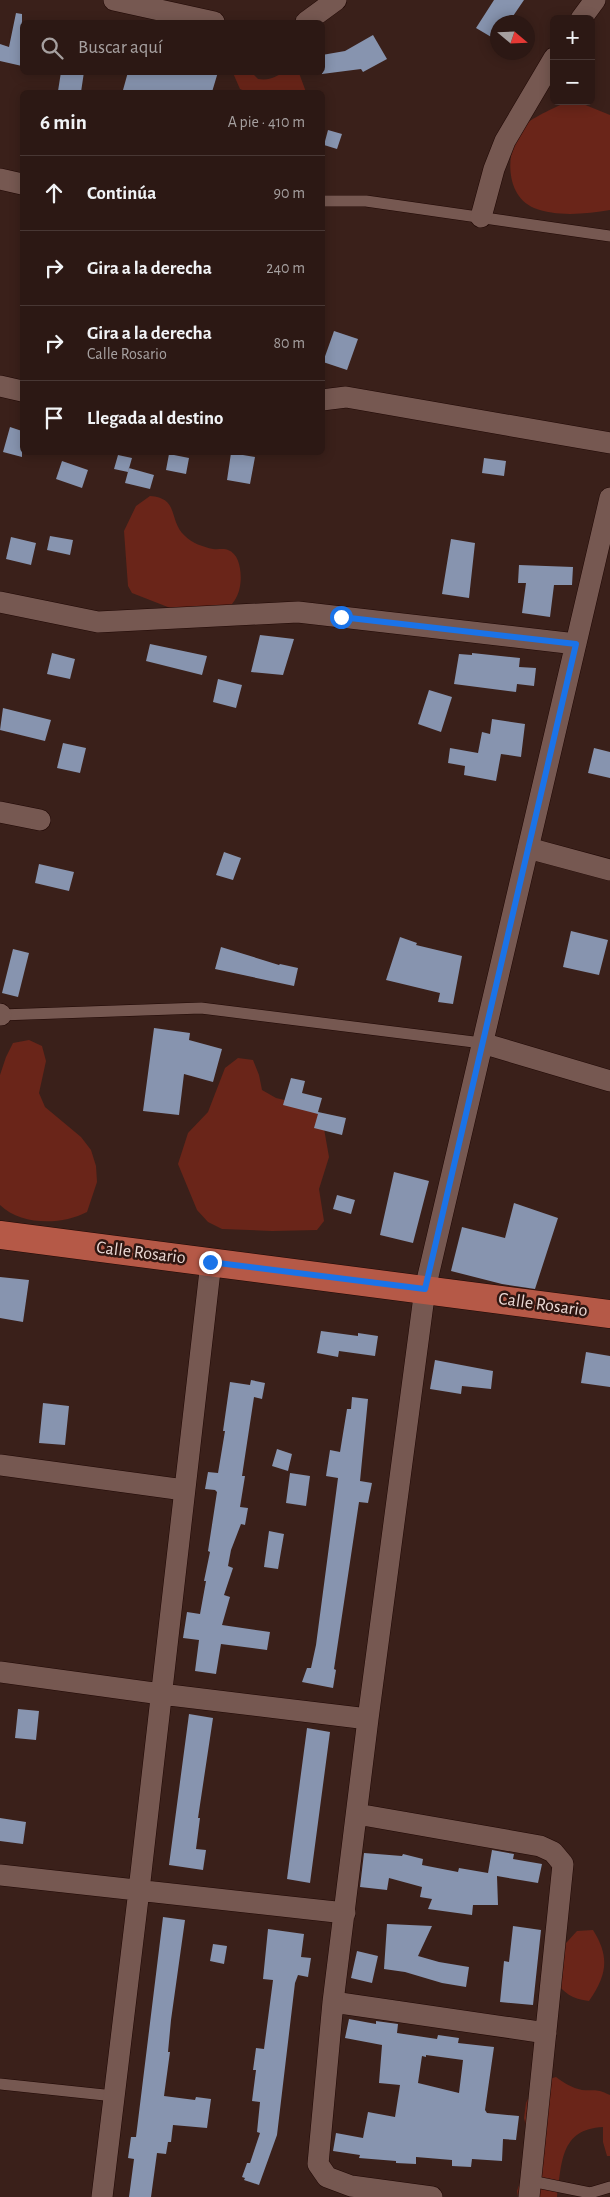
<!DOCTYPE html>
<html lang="es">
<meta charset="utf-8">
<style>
body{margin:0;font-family:"Alegreya Sans",sans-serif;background:#34211d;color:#f1f3f6}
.controls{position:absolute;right:15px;top:15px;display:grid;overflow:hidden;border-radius:8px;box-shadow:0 2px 12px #0003}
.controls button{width:45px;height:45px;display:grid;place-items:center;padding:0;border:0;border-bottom:1px solid #483734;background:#2c1814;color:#f1f3f6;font:25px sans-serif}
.compass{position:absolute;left:490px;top:15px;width:45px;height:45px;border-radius:50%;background:#2c1814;box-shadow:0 2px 12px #0003;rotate:109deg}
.stop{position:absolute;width:15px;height:15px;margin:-11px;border:4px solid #1a73e8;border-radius:50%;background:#fff}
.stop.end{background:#1a73e8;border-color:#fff;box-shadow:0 1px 5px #0008}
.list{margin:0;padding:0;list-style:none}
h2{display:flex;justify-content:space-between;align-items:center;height:65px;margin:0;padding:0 20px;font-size:21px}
h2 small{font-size:16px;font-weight:400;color:#a6a0a0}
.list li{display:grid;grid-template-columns:32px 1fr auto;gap:15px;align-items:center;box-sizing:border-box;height:75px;padding:0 20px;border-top:1px solid #483734}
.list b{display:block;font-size:19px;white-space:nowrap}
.list p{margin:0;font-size:16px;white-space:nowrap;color:#a6a0a0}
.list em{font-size:16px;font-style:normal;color:#a6a0a0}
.icon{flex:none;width:28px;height:28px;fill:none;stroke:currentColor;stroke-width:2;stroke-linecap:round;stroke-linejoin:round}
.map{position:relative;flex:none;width:610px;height:2197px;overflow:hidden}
.search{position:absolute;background:#2c1814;box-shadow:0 2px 12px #0003;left:20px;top:20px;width:305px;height:55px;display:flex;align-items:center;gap:12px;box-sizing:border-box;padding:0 18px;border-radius:8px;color:#a6a0a0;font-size:19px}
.panel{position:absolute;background:#2c1814;box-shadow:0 2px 12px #0003;left:20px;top:90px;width:305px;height:365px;border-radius:8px}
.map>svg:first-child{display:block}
.green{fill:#6a2519}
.building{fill:#8794af;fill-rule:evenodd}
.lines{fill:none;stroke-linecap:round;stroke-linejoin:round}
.service-casing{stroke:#200805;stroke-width:12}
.minor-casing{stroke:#200805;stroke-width:22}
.primary-casing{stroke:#200805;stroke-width:29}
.service{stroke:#765851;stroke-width:11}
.minor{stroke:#765851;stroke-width:21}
.primary{stroke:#b55947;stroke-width:28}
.route{stroke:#1a73e8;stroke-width:6}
.labels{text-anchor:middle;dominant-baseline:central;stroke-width:5;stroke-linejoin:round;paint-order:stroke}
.street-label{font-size:18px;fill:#ebd9d5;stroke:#2f1611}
</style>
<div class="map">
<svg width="610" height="2197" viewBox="0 0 610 2197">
<rect width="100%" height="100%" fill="#3a201a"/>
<!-- green -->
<path class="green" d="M233 73H252L258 79C271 81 275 76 286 72 289 71 295 73 299 73L306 92H247L240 89Z
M569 101 578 102 610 115V210C586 214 557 217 534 208 503 195 505 146 525 125 533 117 558 106 569 101Z
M150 496C180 498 168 521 185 536 192 543 203 547 213 549 218 550 224 548 228 550 243 555 243 585 237 596 234 603 228 608 223 614L178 611 132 593 128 586 124 531 136 506Z
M29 1040 42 1046 46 1061 39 1093 45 1107 81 1137 91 1150 96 1166 97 1182 87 1212C62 1225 22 1226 0 1205V1075L6 1057 13 1043Z
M238 1058 253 1060 259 1075 262 1090 276 1098 305 1105 318 1114 323 1123 329 1157 319 1189 324 1221 317 1230 272 1231 222 1229 208 1222 197 1210 178 1164 188 1133 208 1112 225 1068Z
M593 1930C610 1957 607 1975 589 2001 572 1999 564 1993 554 1980L557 1953 577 1931Z
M556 2077C564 2083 572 2088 582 2090 595 2091 596 2088 610 2095V2156H607L603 2142V2127C560 2129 562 2163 557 2197H518L517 2191 522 2177 528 2134 524 2118 526 2103 532 2090 542 2081Z"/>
<!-- building -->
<path class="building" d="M494 0H524L509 22H498V41L476 28Z
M16 13 22 14V66L0 61V44L9 47Z
M373 35 387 59 363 72 361 69 322 74V55L345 51Z
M61 72H84L81 92 58 91Z
M128 72H218L212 92H131L123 90Z
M328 130 342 134 337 149 324 145Z
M334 331 358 339 347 370 323 362Z
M10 427 22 431V457L3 452Z
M231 453 255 457 250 484 227 480Z
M169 454 189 458 186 474 166 470Z
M118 455 132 458 128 472 114 469Z
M484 458 506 461 504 476 482 473Z
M62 461 88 470 82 488 56 479Z
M129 468 154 475 150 489 125 483Z
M50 536 73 540 70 555 47 550Z
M11 537 36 543 31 565 6 559Z
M451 539 475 543 469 598 442 594Z
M519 565 573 567 572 585H554L550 617 522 613 526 583H518Z
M260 635 294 639 283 675 251 672Z
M150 644 207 656 202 675 146 661Z
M52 653 75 659 70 679 47 674Z
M472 653 520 658 519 667 536 668 534 686 517 684 516 692 454 684 459 654 472 655Z
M218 679 242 685 236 708 213 702Z
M429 690 452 697 441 732 418 724Z
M3 708 51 720 45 741 0 730Z
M492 719 525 724 521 757 501 754 496 781 464 775 465 766 448 763 450 748 478 753 482 732 490 734Z
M63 743 86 748 80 773 57 768Z
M594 748 610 752V778L588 773Z
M224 852 241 858 233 880 216 875Z
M39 864 74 872 69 891 35 883Z
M571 931 608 940 599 975 563 967Z
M400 937 417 943 416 945 462 956 453 1004 438 1002 440 993 386 980Z
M221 947 279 965 280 964 298 968 294 986 215 969Z
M13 949 29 953 18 997 2 993Z
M154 1028 190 1033 189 1040 222 1049 213 1082 184 1074 179 1115 143 1111Z
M291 1078 305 1081 302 1093 322 1098 318 1112 346 1118 342 1135 314 1128 318 1114 283 1105Z
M394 1172 429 1181 413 1243 380 1235Z
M337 1195 355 1200 351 1214 333 1209Z
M514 1203 558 1218 535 1289 502 1284 451 1271 462 1227 505 1238Z
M0 1277 29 1280 23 1322 0 1318Z
M321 1331 358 1336V1333L378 1336 375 1356 339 1351 338 1357 317 1353Z
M586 1352 610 1356V1387L581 1383Z
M435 1360 493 1371 491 1389 462 1386 461 1394 430 1389Z
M251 1380 265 1383 262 1399 254 1397 242 1476H245L240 1507 248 1508 245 1525 241 1524 231 1550 228 1566 233 1568 224 1595 230 1597 222 1625 270 1632 267 1650 221 1644 216 1674 195 1671 199 1640 183 1638 187 1612 200 1614 206 1581H204L210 1552 208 1551 217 1492 215 1490 205 1489 208 1472 218 1473 225 1431H223L230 1382 250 1385Z
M352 1397 368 1399 360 1481 372 1483 368 1503 359 1502 334 1669 336 1670 333 1688 302 1682 307 1668H311L316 1645 338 1478 326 1476 330 1450 340 1452 347 1409H351Z
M43 1403 69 1406 65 1445 39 1443Z
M277 1449 292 1454 288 1471 272 1466Z
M290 1473 310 1476 306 1506 286 1503Z
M269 1531 284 1534 278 1569 264 1567Z
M18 1709 39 1711 36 1740 15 1738Z
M189 1714 213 1718 198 1818H200L196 1849 206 1850 203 1870 169 1865Z
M307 1728 330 1732 310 1883 287 1879Z
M0 1818 26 1822 23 1844 0 1841Z
M492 1850 514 1854 513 1859 542 1864 538 1883 497 1876 498 1905H473L472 1915 428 1909 432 1899 420 1897 422 1887 389 1878 387 1890 360 1887 364 1853 402 1856 403 1854 423 1859 422 1865 458 1872 459 1868 488 1873Z
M163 1917 185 1920 171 2020 168 2052H170L164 2096 195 2100 196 2097 211 2099 207 2128 173 2125 171 2142H168L166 2154 157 2153 151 2197H129L134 2159 128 2158 131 2137H136Z
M387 1924 432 1926 418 1956 439 1962 469 1967 466 1987 442 1983 405 1972 384 1969Z
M513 1926 541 1930 533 2005 500 2002 504 1961 509 1962Z
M268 1929 304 1934 301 1957 311 1958 308 1977 298 1975 295 1983 277 2135 259 2185 244 2180 245 2178 242 2177 247 2163H250L260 2133 257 2132 260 2102 252 2101 256 2070H253L256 2048 264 2049 273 1980 263 1979Z
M213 1944 227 1946 224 1964 210 1961Z
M357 1951 378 1956 372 1983 351 1978Z
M349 2019 376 2024V2021L398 2024 397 2033 437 2039 438 2035 459 2038 458 2043 494 2047 485 2110 487 2113 519 2116 516 2140 503 2139 502 2161 472 2159 471 2167 452 2166V2160L416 2157V2164L396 2163V2161L359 2158 360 2155 333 2151 336 2133 363 2138 368 2112 395 2117 400 2085 379 2083 382 2045 345 2038ZM426 2055 463 2060 459 2093 418 2083 422 2056 426 2057Z"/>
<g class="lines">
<!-- service casing -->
<g class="service-casing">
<path id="service" d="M322 201H366L610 236
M1 1015 201 1008 482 1043
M0 2084 114 2096
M531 2181 590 2193 610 2187"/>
</g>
<!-- minor casing -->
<g class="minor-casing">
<path id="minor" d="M114 0 214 22
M581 19 595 0
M306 22 336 0
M0 179 22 184
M481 217 494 169 505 141 554 58
M0 386 22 391
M322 400 346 397 610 443
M0 602 98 622 298 612 576 644
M0 812 40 820
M528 848 610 870
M0 1014 1 1015
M482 1043 610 1081
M0 1465 184 1490
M0 1672 161 1694 368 1719
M357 1814 540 1846 553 1852 563 1864 529 2197
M0 1875 345 1913
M333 2002 546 2033
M102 2197 139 1890 211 1262
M432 2197 351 2186 327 2177 318 2164 333 2002 368 1719 425 1289 610 498"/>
</g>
<!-- primary casing -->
<g class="primary-casing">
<path id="primary" d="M0 1235 610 1314"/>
</g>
<!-- service -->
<use href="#service" class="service"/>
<!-- minor -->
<use href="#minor" class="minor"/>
<!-- primary -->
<use href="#primary" class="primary"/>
</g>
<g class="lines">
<!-- route -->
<path class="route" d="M210 1262 425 1289 576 644 341 617"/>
</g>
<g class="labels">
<!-- street labels -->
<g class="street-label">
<text transform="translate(141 1253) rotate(7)">Calle Rosario</text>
<text transform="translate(543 1305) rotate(8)">Calle Rosario</text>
</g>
</g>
</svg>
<div class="controls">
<button>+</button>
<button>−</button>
</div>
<svg class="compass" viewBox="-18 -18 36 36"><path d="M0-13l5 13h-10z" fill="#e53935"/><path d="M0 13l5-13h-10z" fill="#a6a0a0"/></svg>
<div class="stop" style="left:341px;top:617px"></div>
<div class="stop end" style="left:210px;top:1262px"></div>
<div class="search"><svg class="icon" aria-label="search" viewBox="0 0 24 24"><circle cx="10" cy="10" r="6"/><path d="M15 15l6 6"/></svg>Buscar aquí</div>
<section class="panel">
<h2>6 min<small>A pie · 410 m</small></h2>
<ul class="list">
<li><svg class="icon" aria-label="ahead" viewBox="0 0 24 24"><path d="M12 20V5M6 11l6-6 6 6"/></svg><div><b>Continúa</b></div><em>90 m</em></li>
<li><svg class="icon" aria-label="right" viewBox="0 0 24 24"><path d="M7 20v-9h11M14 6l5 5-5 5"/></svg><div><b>Gira a la derecha</b></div><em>240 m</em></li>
<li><svg class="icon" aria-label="right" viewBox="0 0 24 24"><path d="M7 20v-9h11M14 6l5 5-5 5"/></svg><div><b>Gira a la derecha</b><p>Calle Rosario</p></div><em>80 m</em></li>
<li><svg class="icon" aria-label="arrive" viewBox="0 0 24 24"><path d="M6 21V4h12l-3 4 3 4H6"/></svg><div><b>Llegada al destino</b></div></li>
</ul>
</section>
</div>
